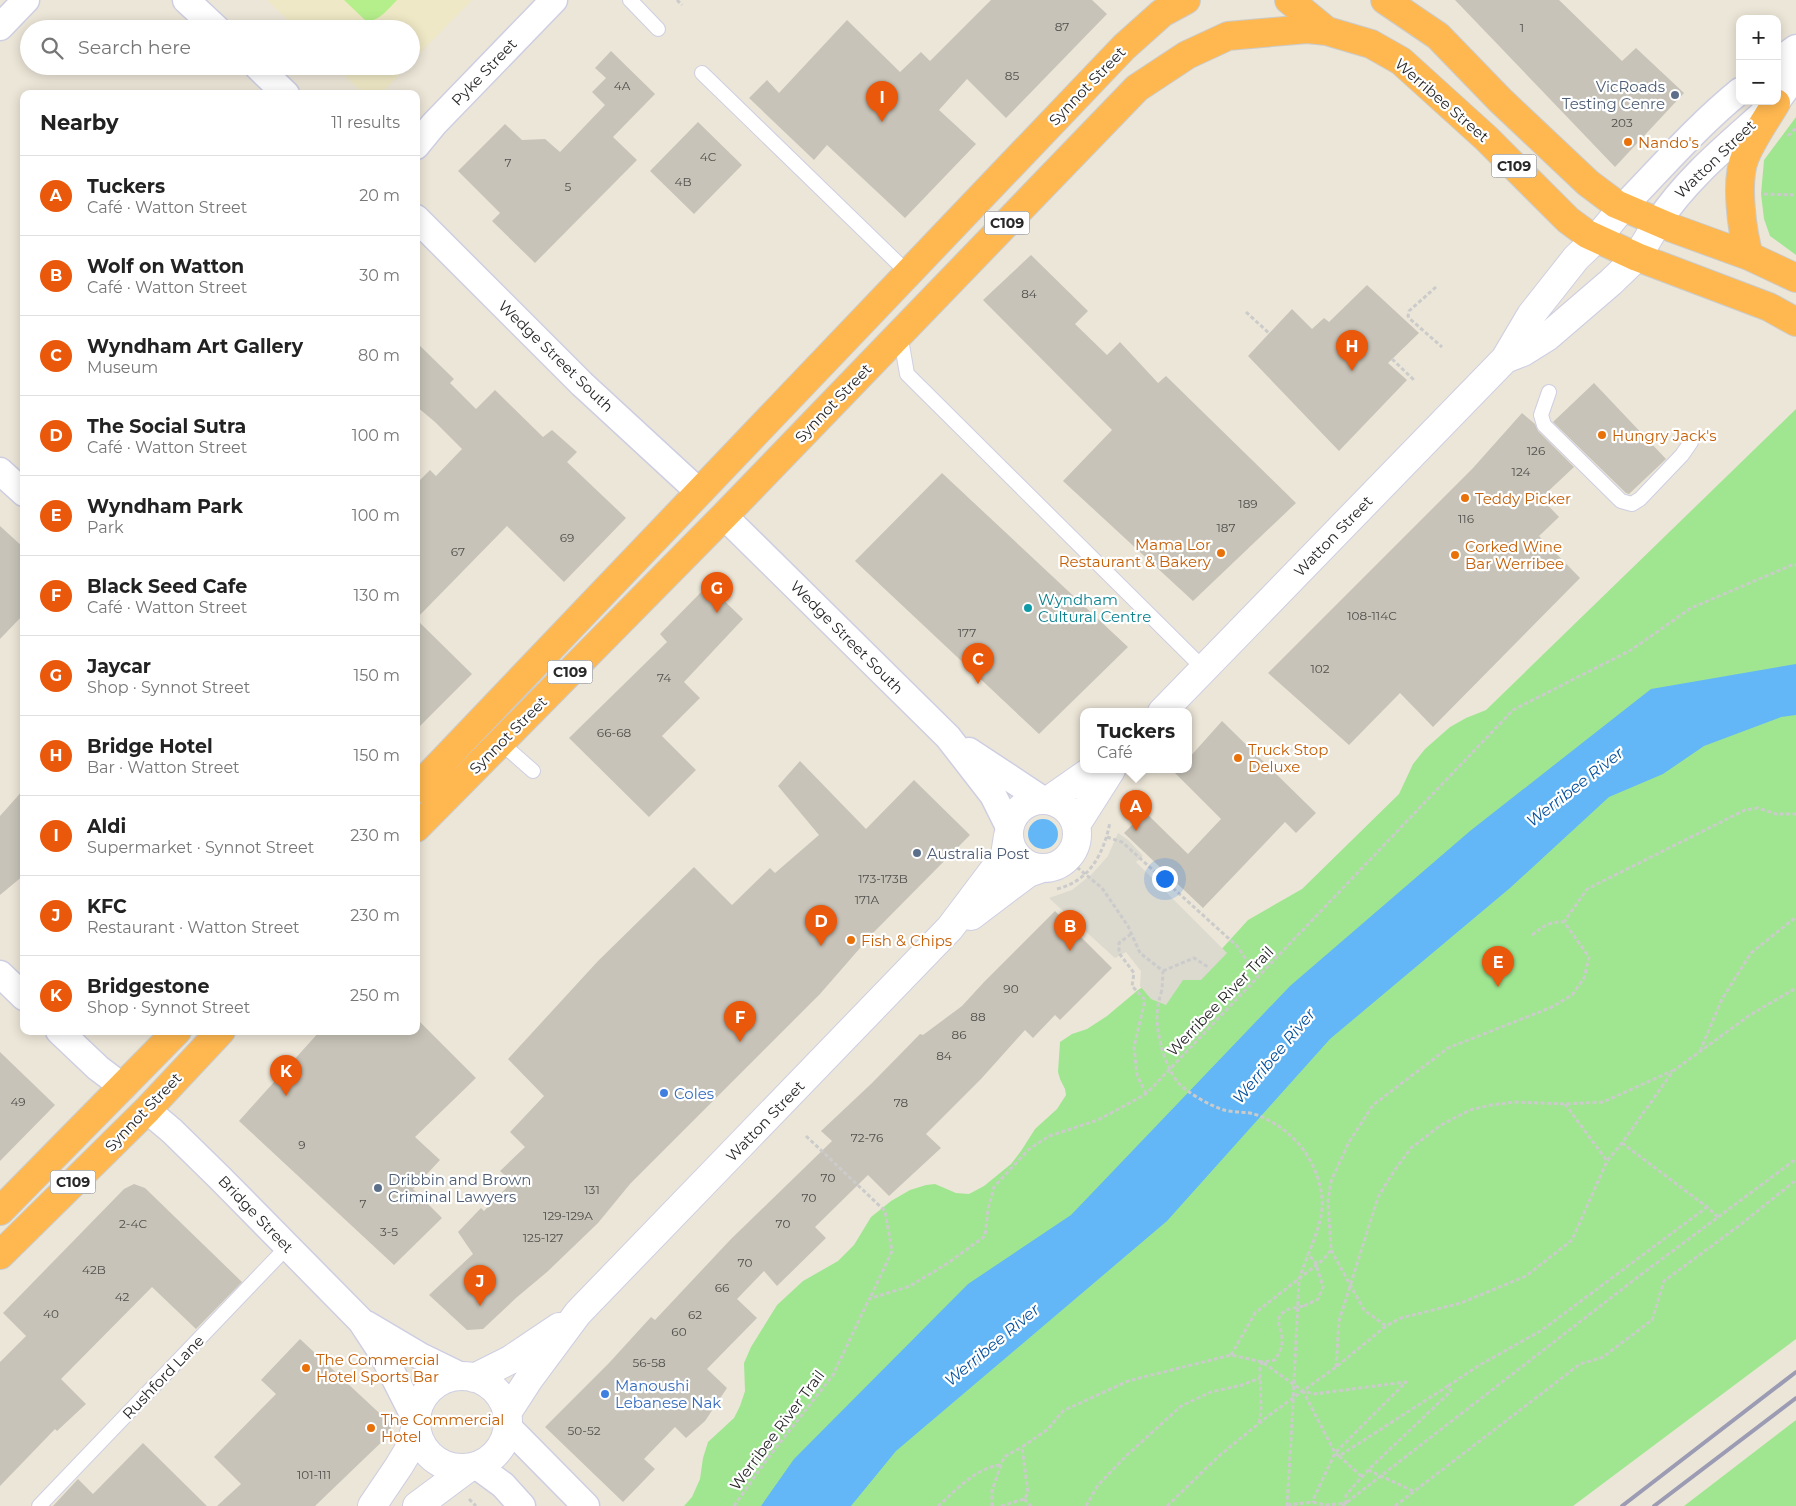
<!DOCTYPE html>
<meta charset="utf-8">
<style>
body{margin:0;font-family:Montserrat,sans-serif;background:#f6f6f6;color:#222}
.controls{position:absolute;right:15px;top:15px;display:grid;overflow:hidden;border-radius:10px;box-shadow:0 2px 12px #0003}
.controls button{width:45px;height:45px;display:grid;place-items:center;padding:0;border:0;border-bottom:1px solid #e0e0e0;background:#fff;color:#222;font:25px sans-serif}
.you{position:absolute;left:1164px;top:878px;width:18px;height:18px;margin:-12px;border:4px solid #fff;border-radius:50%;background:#1a73e8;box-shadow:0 0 0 8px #1a73e833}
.badge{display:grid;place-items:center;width:32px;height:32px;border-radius:50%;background:#ea580c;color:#fff;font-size:16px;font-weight:700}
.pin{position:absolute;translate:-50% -41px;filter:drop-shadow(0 1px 2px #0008)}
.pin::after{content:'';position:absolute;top:26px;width:18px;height:15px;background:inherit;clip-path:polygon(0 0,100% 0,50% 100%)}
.popup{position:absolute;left:1080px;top:708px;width:112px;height:65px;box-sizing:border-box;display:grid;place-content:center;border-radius:10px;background:#fff;filter:drop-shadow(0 1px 4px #0005);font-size:16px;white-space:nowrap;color:#767676}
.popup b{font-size:19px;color:#222}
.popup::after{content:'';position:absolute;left:50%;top:100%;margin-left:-10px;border:10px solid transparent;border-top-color:#fff}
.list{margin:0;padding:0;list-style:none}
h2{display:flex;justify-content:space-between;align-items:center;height:65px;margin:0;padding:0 20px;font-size:21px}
h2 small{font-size:16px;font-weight:400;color:#767676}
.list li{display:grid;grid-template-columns:32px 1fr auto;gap:15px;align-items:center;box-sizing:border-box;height:80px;padding:0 20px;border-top:1px solid #e0e0e0}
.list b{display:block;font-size:19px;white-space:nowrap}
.list p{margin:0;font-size:16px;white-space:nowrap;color:#767676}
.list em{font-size:16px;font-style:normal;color:#767676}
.icon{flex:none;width:28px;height:28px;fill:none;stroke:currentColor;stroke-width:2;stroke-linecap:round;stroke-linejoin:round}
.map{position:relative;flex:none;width:1796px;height:1506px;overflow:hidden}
.search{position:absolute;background:#fff;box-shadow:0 2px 12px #0003;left:20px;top:20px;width:400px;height:55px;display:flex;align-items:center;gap:12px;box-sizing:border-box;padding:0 18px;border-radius:28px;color:#767676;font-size:19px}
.panel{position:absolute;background:#fff;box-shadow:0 2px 12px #0003;left:20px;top:90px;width:400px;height:945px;border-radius:10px}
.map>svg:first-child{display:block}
.education{fill:#efe8c6}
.green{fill:#a0e691}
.pitch{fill:#b5ef8b}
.plaza{fill:#dcd9cf}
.water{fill:#63b7f6}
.building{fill:#c7c3b8}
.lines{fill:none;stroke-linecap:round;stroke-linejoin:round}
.lane-casing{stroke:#cecee2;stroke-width:16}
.street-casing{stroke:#cecee2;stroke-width:29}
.secondary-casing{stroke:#cecee2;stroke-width:30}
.highway-casing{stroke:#cbcbcb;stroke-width:30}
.path{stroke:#cbcbcb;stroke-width:3;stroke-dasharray:4 2.5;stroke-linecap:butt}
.lane{stroke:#fff;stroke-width:14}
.street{stroke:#fff;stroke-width:26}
.secondary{stroke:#fff;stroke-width:28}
.highway{stroke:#ffb850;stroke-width:28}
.rail{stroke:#9b9bb4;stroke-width:4}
.path-bridge{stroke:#cbcbcb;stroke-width:3;stroke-dasharray:4 2.5;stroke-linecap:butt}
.service-dot{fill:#5c6f8a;stroke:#fff;stroke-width:2}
.food-dot{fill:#e8710a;stroke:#fff;stroke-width:2}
.culture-dot{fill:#0f9aa8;stroke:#fff;stroke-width:2}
.shop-dot{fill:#3f7fe0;stroke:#fff;stroke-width:2}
.labels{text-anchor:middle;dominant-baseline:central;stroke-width:4.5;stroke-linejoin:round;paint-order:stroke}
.number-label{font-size:12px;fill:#504f4c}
.shield{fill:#fff;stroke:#686868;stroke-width:1}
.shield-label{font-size:14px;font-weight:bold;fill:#282828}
.street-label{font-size:15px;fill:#282828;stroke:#fff}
.service-label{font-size:15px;fill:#4e5e75;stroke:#fff;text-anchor:start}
.food-label{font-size:15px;fill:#c56008;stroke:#fff;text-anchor:start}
.culture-label{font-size:15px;fill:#0d838f;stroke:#fff;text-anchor:start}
.shop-label{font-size:15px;fill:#366cbe;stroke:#fff;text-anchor:start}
.water-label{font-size:16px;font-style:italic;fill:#05519f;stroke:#fff}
</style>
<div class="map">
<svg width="1796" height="1506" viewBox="0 0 1796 1506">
<rect width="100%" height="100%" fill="#ece6d8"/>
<!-- education -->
<path class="education" d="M267 0H472L411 62V29H297Z
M335 66H408L381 94H364Z"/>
<!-- green -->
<path class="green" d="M1796 117V255L1770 236 1764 219 1761 194 1764 160Z
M1796 409V1339L1573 1506H684L692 1497 700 1479 703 1458 708 1442 734 1418 740 1406 745 1391 744 1363 751 1347 777 1305 803 1281 838 1261 854 1245 871 1217 891 1201 910 1190 926 1185 935 1184 956 1193 969 1194 984 1186 1011 1164 1021 1151 1035 1129 1057 1109 1066 1095 1065 1089 1060 1079 1058 1072 1060 1042 1072 1034 1087 1029 1107 1016 1138 990 1154 979 1218 953 1248 920 1302 889 1399 794 1413 764 1425 749 1450 727 1466 718 1486 710Z
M1796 1420V1506H1684Z"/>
<!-- pitch -->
<path class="pitch" d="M344 0H397C388 9 379 22 366 21Z"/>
<!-- plaza -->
<path class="plaza" d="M1118 833 1128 840 1143 856 1136 862 1227 953 1201 980H1183L1166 1005 1151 999 1140 986 1141 971 1126 952 1115 958 1049 898 1072 890 1092 874 1108 856Z"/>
<!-- water -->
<path class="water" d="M1796 664V715L1781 717 1704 746 1663 774 1609 797 1510 888 1330 1039 1167 1221 896 1451 851 1506H761L794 1459 968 1284 1071 1215 1290 986 1470 831 1651 689Z
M1028 834a15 15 0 1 1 30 0a15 15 0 1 1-30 0Z"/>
<!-- building -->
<path class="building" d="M991 0H1092L1107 14 1006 118 967 79 939 110 976 144 905 218 827 145 814 160 749 98 767 80 779 93 847 20 900 72 921 52 930 61Z
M1455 0H1559L1622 61 1636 48 1684 93 1615 167Z
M611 51 655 94 613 137 637 160 535 263 492 221 500 213 458 171 505 124 522 140 545 139 560 152 605 105 592 92 606 78 595 68Z
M698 122 742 165 694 214 650 171Z
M1031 255 1088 311 1075 324 1107 355 1120 342 1158 383 1166 376 1296 503 1193 601 1063 481 1112 430 983 300Z
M1367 285 1419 333 1388 363 1407 380 1339 451 1248 356 1292 309 1312 329 1324 318 1329 322Z
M416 342 454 379 450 383 476 409 495 390 543 437 552 430 577 452 567 462 626 518 564 582 507 526 416 619V484L430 470 436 476 462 449 435 422 416 406Z
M1594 383 1666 459 1629 494 1626 493 1553 422Z
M1522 413 1535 424 1538 431 1574 467 1541 498 1559 517 1539 536 1580 578 1433 727 1400 693 1349 745 1268 673 1473 468Z
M942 473 1128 647 1039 734 855 561Z
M0 526 24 548V614L0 639Z
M708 585 743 619 684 682 700 698 662 736 696 770 649 817 569 738 667 642 660 634Z
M416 619 472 674 416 730Z
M1222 721 1316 813 1296 833 1285 822 1203 908 1124 833 1145 812 1188 854 1221 819 1172 770H1188V759Z
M800 761 866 829 914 780 970 835 874 932 820 994 630 1184 598 1223 547 1272 516 1298 483 1329 467 1330 429 1295 473 1254 458 1232 481 1208 484 1211 512 1182 500 1171 525 1147 510 1132 544 1096 508 1059 598 961 694 867 732 905 770 868 775 873 819 835 778 786Z
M24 789V875L0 895V816Z
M1055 911 1112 968 1060 1020 1055 1015 1033 1038 1025 1030 981 1079 926 1134 941 1148 889 1196 868 1175 815 1227 826 1238 777 1286 764 1271 737 1299 757 1318 707 1369 727 1388 705 1421 686 1438 675 1427 644 1459 655 1469 623 1502 545 1427 609 1363 651 1317 655 1320 731 1239 832 1141 821 1131 872 1083 920 1034 923 1035 962 1006 984 982Z
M416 1018 476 1078 415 1137 440 1160 413 1189 442 1218 394 1265 239 1121 320 1031H416Z
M0 1052 55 1105 0 1161Z
M134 1184 145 1188 242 1282 196 1329 152 1287 61 1379 86 1404 57 1431 55 1429 0 1486V1362L26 1336 3 1313 124 1189Z
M300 1339 391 1424V1433L315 1506H217L241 1484 214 1457 276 1394 261 1380Z
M143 1443 207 1506H53L78 1479 93 1494Z"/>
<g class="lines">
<!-- lane casing -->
<g class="lane-casing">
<path id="lane" d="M630 0 658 29
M702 73 908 273
M900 333 907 374 1204 669
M1549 392 1541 415 1544 425 1621 501 1632 504 1640 499 1682 455 1691 442
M500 742 533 771
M39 1506 287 1247"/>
</g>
<!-- street casing -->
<g class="street-casing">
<path id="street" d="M186 0 217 29
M0 27 26 0
M1777 62 1796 48
M257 66 286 94
M1777 101 1796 75
M416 146 434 124 554 0
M1623 207C1661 168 1697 126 1740 91
M416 218 582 384 698 491
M1658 222C1687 178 1728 145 1767 110
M0 471 24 493
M724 516 948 737 993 795 1009 827
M969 751 1043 800
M0 974 24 997
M59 1031 98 1068 123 1087
M147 1110 172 1131 220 1178 361 1321 382 1353 416 1420
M366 1324 420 1356 461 1376
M508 1427 586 1506
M477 1466 503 1485 522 1506"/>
</g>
<!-- secondary casing -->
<g class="secondary-casing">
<path id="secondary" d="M1505 359 1523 352 1547 337 1611 282 1637 257 1658 222
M1162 712 1505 359 1531 315 1576 258 1597 238 1623 207
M1009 834a34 34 0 1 1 68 0a34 34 0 1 1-68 0Z
M1049 800 1092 770
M1076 825 1111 770
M971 916 1028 873 1042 868
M416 1422a46 46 0 1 1 92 0a46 46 0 1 1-92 0Z
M474 1378 510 1360 559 1327
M507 1413 529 1379 578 1313 950 928 1005 855 1008 836
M372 1506 399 1466 408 1451 416 1427
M417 1506 468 1468"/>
</g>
<!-- highway casing -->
<g class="highway-casing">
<path id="highway" d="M1289 0 1327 31
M1385 0 1438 36 1500 100 1588 183 1616 204 1672 228 1749 256 1796 278
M1749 256C1742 231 1735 181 1745 157 1753 138 1766 120 1776 103
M416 789 1124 47 1162 13 1186 0
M416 828 724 516 1137 88 1187 55 1228 36 1307 29 1327 31 1371 44 1401 61 1486 138 1568 220 1587 234 1637 257 1769 307 1796 322
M0 1211 177 1031
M0 1255 147 1110 221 1031"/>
</g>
<!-- path -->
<path class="path" d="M677 0 682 5
M1788 136 1796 128
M1764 194 1796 195
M1436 287 1409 311 1408 316 1410 319 1442 347
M1246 312 1270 334
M1392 359 1414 380
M1107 837 1122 842 1237 946 1258 977
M1067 859 1102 888 1128 926 1140 953 1163 971 1162 990
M1057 889C1090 881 1104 853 1110 822
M1131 934 1119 943V953L1134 973 1132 986 1145 1000 1134 1047 1137 1075 1146 1094
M1532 935C1542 927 1550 921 1564 922
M1163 971 1194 958 1208 967
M1700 1051 1722 999 1751 953 1796 917
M1565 1104 1607 1161
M806 1136 885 1211 892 1251 870 1298
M1622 1143 1707 1207 1719 1218
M1331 1250 1364 1310 1386 1326
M1231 1355 1255 1313 1324 1259 1331 1250 1328 1201 1331 1181 1349 1142 1373 1105 1448 1048 1552 1007 1572 995 1584 978 1589 957 1564 922 1587 889 1745 810 1758 808 1776 814H1796
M1336 1367 1339 1321 1378 1197 1394 1171 1411 1148 1441 1125 1470 1110 1491 1105 1515 1102 1565 1104 1603 1102 1672 1071
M1448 1386 1478 1366 1542 1330 1707 1207
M1259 1423 1261 1412 1260 1368 1262 1362 1275 1360C1280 1352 1283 1346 1282 1337 1281 1326 1273 1319 1285 1311 1289 1308 1298 1307 1304 1306
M1339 1456 1362 1477
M1368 1470 1413 1491
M469 1499 476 1506
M1024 1499 1031 1506
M1287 1505 1312 1502 1326 1505 1346 1503V1495L1368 1470 1451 1391 1448 1386 1339 1456 1335 1453 1303 1391
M734 1506 768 1458 833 1375 869 1299 910 1286 948 1263 985 1236 988 1209 994 1187 1028 1150 1049 1136 1098 1120 1146 1094 1513 710 1631 650 1691 608 1792 565H1796
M938 1506C956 1490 977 1467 1001 1465
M992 1506V1490L1004 1457 1022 1447
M1001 1506 1024 1499 1028 1493 1022 1447 1048 1429 1063 1411 1128 1381 1231 1355 1262 1362 1303 1391 1314 1394 1406 1382 1335 1453 1312 1502
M1086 1506 1098 1485 1126 1456 1181 1406 1211 1392 1242 1385 1260 1378
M1167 1506 1220 1455 1268 1416 1336 1367 1386 1326 1401 1318 1461 1303 1526 1276 1572 1240 1607 1161 1622 1143 1673 1071 1750 1015 1796 988
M1287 1506 1292 1422
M1342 1506 1639 1276 1796 1159
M1395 1506 1580 1364 1603 1357 1652 1320 1664 1281 1740 1225 1796 1180"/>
<!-- lane -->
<use href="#lane" class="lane"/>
<!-- street -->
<use href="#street" class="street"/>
<!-- secondary -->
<use href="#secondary" class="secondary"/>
<!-- highway -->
<use href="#highway" class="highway"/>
<!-- rail -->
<path class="rail" d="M1622 1506 1796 1372
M1654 1506 1796 1398"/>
<!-- path-bridge -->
<path class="path-bridge" d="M1162 990C1155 1011 1156 1024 1161 1045 1164 1057 1169 1070 1176 1080 1184 1091 1210 1106 1224 1110 1235 1113 1247 1111 1257 1115 1293 1129 1317 1159 1322 1197 1325 1223 1306 1255 1299 1280L1292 1422
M1304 1306 1318 1299 1323 1287 1315 1261 1307 1254"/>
</g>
<!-- markers -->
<g class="service-dot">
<circle cx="1675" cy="95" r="5"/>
<circle cx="917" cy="853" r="5"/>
<circle cx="378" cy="1188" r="5"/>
</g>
<g class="food-dot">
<circle cx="1628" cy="142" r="5"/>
<circle cx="1602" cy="435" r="5"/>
<circle cx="1465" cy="498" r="5"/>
<circle cx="1221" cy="553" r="5"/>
<circle cx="1455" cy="555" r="5"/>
<circle cx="1238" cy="758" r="5"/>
<circle cx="851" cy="940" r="5"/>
<circle cx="306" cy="1368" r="5"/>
<circle cx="371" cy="1428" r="5"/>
</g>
<circle class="culture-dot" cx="1028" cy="608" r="5"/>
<g class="shop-dot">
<circle cx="664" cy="1093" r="5"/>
<circle cx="605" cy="1394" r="5"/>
</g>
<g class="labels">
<!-- number labels -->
<g class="number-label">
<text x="1062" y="26">87</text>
<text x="1522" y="27">1</text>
<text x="1012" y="75">85</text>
<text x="622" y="85">4A</text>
<text x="1622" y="122">203</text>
<text x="708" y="156">4C</text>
<text x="508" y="162">7</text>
<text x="683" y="181">4B</text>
<text x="568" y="186">5</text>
<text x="1029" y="293">84</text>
<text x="1536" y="450">126</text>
<text x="1521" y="471">124</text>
<text x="1248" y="503">189</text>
<text x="1466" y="518">116</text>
<text x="1226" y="527">187</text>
<text x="567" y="537">69</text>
<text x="458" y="551">67</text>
<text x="1372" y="615">108-114C</text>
<text x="967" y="632">177</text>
<text x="1320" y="668">102</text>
<text x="664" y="677">74</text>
<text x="614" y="732">66-68</text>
<text x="883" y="878">173-173B</text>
<text x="867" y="899">171A</text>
<text x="1011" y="988">90</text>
<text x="978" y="1016">88</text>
<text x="959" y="1034">86</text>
<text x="944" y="1055">84</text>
<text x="18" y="1101">49</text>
<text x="901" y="1102">78</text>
<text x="867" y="1137">72-76</text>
<text x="302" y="1144">9</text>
<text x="828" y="1177">70</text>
<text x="592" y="1189">131</text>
<text x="809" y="1197">70</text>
<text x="363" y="1203">7</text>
<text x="568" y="1215">129-129A</text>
<text x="133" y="1223">2-4C</text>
<text x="783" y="1223">70</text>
<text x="389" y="1231">3-5</text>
<text x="543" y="1237">125-127</text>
<text x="745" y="1262">70</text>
<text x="94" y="1269">42B</text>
<text x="722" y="1287">66</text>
<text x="122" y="1296">42</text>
<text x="51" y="1313">40</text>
<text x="695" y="1314">62</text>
<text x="679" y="1331">60</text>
<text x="649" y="1362">56-58</text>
<text x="584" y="1430">50-52</text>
<text x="314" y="1474">101-111</text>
</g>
<!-- shield labels -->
<g class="shield">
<rect x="1491.5" y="154.5" width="45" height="23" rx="4"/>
<rect x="984.5" y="211.5" width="45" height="23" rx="4"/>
<rect x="547.5" y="660.5" width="45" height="23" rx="4"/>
<rect x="50.5" y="1170.5" width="45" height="23" rx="4"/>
</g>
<g class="shield-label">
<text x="1514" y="166">C109</text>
<text x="1007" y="223">C109</text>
<text x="570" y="672">C109</text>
<text x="73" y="1182">C109</text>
</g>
<!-- street labels -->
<g class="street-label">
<text transform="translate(484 72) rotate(-46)">Pyke Street</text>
<text transform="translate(1087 86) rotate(-46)">Synnot Street</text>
<text transform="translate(1442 100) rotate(41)">Werribee Street</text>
<text transform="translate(1715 159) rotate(-44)">Watton Street</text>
<text transform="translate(556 356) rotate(44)">Wedge Street South</text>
<text transform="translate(833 403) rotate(-46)">Synnot Street</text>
<text transform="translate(1333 536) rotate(-46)">Watton Street</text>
<text transform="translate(847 637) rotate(45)">Wedge Street South</text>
<text transform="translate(508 735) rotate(-45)">Synnot Street</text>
<text transform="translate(1220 1001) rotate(-46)">Werribee River Trail</text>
<text transform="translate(143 1112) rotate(-46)">Synnot Street</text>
<text transform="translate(765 1121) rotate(-46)">Watton Street</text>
<text transform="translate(256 1214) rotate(46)">Bridge Street</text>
<text transform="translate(163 1377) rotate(-46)">Rushford Lane</text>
<text transform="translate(777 1430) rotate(-53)">Werribee River Trail</text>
</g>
<!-- service labels -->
<g class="service-label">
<text x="1665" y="86" text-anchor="end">VicRoads<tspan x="1665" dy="17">Testing Cenre</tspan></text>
<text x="927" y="853">Australia Post</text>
<text x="388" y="1179">Dribbin and Brown<tspan x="388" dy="17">Criminal Lawyers</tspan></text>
</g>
<!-- food labels -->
<g class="food-label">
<text x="1638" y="142">Nando's</text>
<text x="1612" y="435">Hungry Jack's</text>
<text x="1475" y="498">Teddy Picker</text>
<text x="1211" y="544" text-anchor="end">Mama Lor<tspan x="1211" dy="17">Restaurant &amp; Bakery</tspan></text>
<text x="1465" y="546">Corked Wine<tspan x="1465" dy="17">Bar Werribee</tspan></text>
<text x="1248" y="749">Truck Stop<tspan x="1248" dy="17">Deluxe</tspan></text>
<text x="861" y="940">Fish &amp; Chips</text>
<text x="316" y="1359">The Commercial<tspan x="316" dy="17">Hotel Sports Bar</tspan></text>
<text x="381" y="1419">The Commercial<tspan x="381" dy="17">Hotel</tspan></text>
</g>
<!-- culture labels -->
<g class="culture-label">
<text x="1038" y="599">Wyndham<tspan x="1038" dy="17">Cultural Centre</tspan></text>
</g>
<!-- shop labels -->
<g class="shop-label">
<text x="674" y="1093">Coles</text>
<text x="615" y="1385">Manoushi<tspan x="615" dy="17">Lebanese Nak</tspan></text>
</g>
<!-- water labels -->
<g class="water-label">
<text transform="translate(1575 787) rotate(-38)">Werribee River</text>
<text transform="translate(1274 1056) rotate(-50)">Werribee River</text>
<text transform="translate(992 1345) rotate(-40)">Werribee River</text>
</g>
</g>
</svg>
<div class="controls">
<button>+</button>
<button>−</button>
</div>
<div class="you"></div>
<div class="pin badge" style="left:1136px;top:831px">A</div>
<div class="popup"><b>Tuckers</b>Café</div>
<div class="pin badge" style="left:1070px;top:951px">B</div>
<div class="pin badge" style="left:978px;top:684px">C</div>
<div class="pin badge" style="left:821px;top:946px">D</div>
<div class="pin badge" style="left:1498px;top:987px">E</div>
<div class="pin badge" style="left:740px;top:1042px">F</div>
<div class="pin badge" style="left:717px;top:613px">G</div>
<div class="pin badge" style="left:1352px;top:371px">H</div>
<div class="pin badge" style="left:882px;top:122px">I</div>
<div class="pin badge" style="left:480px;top:1306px">J</div>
<div class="pin badge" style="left:286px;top:1096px">K</div>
<div class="search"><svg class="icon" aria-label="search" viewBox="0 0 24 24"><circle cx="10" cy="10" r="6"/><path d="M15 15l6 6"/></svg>Search here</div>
<section class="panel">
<h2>Nearby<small>11 results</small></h2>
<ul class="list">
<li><span class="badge">A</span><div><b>Tuckers</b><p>Café · Watton Street</p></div><em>20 m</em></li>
<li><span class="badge">B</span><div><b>Wolf on Watton</b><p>Café · Watton Street</p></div><em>30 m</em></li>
<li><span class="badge">C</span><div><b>Wyndham Art Gallery</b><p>Museum</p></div><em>80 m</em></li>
<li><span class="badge">D</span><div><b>The Social Sutra</b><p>Café · Watton Street</p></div><em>100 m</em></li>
<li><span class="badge">E</span><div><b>Wyndham Park</b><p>Park</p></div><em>100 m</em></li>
<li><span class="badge">F</span><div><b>Black Seed Cafe</b><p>Café · Watton Street</p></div><em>130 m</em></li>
<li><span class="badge">G</span><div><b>Jaycar</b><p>Shop · Synnot Street</p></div><em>150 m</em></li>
<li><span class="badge">H</span><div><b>Bridge Hotel</b><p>Bar · Watton Street</p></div><em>150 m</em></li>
<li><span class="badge">I</span><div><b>Aldi</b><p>Supermarket · Synnot Street</p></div><em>230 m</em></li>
<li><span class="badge">J</span><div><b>KFC</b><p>Restaurant · Watton Street</p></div><em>230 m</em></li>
<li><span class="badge">K</span><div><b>Bridgestone</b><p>Shop · Synnot Street</p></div><em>250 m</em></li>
</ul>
</section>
</div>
